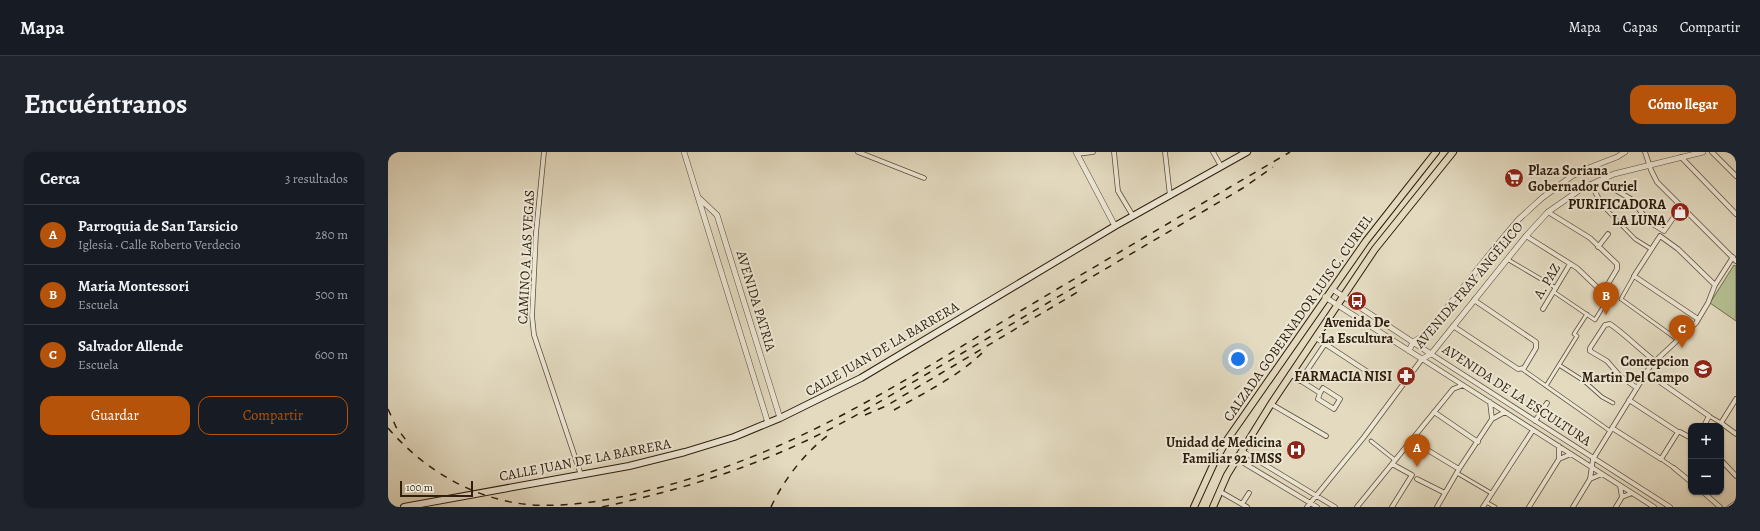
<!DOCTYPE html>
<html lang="es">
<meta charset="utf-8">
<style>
body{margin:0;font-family:Alegreya,serif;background:#20242c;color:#f1f3f6}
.controls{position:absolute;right:12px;bottom:12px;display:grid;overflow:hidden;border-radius:8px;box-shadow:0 1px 3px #0004}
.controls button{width:36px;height:36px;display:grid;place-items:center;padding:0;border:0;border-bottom:1px solid #363941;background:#171b24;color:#f1f3f6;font:20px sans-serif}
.scale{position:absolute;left:12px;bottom:10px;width:73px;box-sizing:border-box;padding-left:4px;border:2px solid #2e1e0b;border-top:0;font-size:11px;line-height:14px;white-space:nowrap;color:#2e1e0b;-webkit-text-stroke:3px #ede7d6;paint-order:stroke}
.you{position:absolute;left:850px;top:207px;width:14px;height:14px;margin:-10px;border:3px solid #fff;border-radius:50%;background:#1a73e8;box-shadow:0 0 0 6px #1a73e833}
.badge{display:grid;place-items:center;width:26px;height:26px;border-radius:50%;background:#b45309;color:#fff;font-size:13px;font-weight:700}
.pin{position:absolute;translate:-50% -33px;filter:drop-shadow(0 1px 2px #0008)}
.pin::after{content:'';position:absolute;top:21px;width:14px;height:12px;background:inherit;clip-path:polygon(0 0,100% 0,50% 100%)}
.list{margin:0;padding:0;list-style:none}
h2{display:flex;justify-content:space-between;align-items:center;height:52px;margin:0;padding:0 16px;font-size:17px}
h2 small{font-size:13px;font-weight:400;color:#9ea1a6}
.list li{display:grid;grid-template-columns:26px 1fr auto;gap:12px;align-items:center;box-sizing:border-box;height:60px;padding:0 16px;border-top:1px solid #363941}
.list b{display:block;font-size:15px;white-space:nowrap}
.list p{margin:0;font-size:13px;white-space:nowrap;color:#9ea1a6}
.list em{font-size:13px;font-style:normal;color:#9ea1a6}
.actions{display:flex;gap:8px;padding:12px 16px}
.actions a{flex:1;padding:9px 0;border:1px solid #b45309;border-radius:12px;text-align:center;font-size:14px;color:#b45309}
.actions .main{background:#b45309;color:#fff}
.map{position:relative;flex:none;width:1348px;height:355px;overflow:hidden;border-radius:12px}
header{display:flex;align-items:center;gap:24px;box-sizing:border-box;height:56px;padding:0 20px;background:#171b24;border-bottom:1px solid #363941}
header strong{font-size:19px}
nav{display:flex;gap:22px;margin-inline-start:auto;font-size:14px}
.intro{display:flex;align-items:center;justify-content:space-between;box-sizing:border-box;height:96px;padding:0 24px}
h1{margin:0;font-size:28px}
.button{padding:10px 18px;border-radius:12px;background:#b45309;color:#fff;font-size:14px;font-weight:700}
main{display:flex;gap:24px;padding:0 24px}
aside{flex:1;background:#171b24;border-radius:12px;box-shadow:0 1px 3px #0004}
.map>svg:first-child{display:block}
.green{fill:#b5bf91;stroke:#726e4e}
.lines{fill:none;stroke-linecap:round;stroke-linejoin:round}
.pedestrian-casing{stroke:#5b4d38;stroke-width:4.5}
.minor-casing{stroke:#5b4d38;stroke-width:5.5}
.tertiary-casing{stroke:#5b4d38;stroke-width:6}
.secondary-casing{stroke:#2e1e0b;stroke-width:8}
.primary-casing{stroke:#2e1e0b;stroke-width:8}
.pedestrian{stroke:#ede7d6;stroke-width:3}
.minor{stroke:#ede7d6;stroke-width:4}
.tertiary{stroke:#ede7d6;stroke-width:5}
.secondary{stroke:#ede7d6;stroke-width:6}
.primary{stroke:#e3dac0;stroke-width:6}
.rail{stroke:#2e1e0b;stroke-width:1.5;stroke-dasharray:7 7;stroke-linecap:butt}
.labels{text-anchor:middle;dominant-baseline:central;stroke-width:4;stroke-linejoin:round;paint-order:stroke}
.poi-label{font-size:14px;font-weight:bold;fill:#2e1e0b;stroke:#ede7d6;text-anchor:end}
.street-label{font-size:14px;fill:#2e1e0b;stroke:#ede7d6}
</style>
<header>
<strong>Mapa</strong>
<nav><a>Mapa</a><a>Capas</a><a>Compartir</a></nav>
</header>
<div class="intro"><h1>Encuéntranos</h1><a class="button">Cómo llegar</a></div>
<main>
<aside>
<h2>Cerca<small>3 resultados</small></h2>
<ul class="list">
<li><span class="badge">A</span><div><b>Parroquia de San Tarsicio</b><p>Iglesia · Calle Roberto Verdecio</p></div><em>280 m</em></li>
<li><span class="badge">B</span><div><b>Maria Montessori</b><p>Escuela</p></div><em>500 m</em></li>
<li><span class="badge">C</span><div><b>Salvador Allende</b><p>Escuela</p></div><em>600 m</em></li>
</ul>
<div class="actions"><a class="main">Guardar</a><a>Compartir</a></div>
</aside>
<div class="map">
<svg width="1348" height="355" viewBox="0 0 1348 355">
<rect width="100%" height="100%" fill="#e3dac0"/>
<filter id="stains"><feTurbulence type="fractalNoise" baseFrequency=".005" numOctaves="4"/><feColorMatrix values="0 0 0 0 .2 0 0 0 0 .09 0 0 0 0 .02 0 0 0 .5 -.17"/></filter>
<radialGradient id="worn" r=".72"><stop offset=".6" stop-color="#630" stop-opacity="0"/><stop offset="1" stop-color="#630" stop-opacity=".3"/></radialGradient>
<!-- green -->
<path class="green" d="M1346 113 1348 114V169L1322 151Z"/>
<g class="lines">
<!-- pedestrian casing -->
<g class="pedestrian-casing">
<path id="pedestrian" d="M1214 53 1247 87 1263 97
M1119 107 1168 136
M1246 124 1233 147 1290 188
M1166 140 1207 168 1221 145
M1171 213 1196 229 1214 245 1225 251
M1134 217 1222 279
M1158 234 1189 184 1186 182 1199 162
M1321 264 1333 271
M983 289 1007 308
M1273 307 1286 316
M1069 321 1103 341
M1098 350 1107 355"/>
</g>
<!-- minor casing -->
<g class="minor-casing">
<path id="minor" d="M156 0 148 81 144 164 146 183 193 323
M470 0 536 26
M726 0 730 39 745 64
M777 0 782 44
M825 0 833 14
M1257 0 1263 18 1269 30 1348 109
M1324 0 1348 24
M689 2 705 0
M1293 5 1348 62
M1212 29 1243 47 1261 70 1276 79 1293 55
M1203 32 1214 53
M1138 84 1189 116 1212 138 1217 137 1229 117V112L1202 86 1160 60
M1210 95 1220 82
M1155 157 1182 112
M1310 167 1246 124 1272 84 1290 97 1327 133
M1065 174 1130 217 1136 216 1148 196V190L1086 148
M928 186 986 224 997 225
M1043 202 1282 355
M1259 221 1321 264 1316 274
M902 222 932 241 930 247 946 257 952 247 935 236 932 241
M912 229 937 192
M1249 236 1232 224 1219 209 1202 199V196L1217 173 1222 172C1238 183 1251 197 1267 209
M1348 247 1333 271 1348 282
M1241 248 1290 280H1292L1303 286
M883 252 938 284
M1046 260 1090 290
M1104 267 1117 260
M1147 269 1159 251
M1224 276 1273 307 1290 280
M1023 288 1071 317
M854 299 947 355
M849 307 929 355
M1171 307 1183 302
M1333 308 1348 324
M1286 316 1303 330
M1029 327 1057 341
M1202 327 1214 322
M1232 334 1234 345
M831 339 859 355
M1315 340 1332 355
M854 352 861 341
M919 355 976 285 1034 207 1266 355
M969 355 1065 237 1075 233
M1004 355 1024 323 1004 312
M1049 355 1071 317 1104 267 1102 250
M1095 355 1145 278
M1141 355 1171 307V294
M1185 355 1202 327 1205 307 1263 213 1308 171 1320 151 1327 133 1345 105
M1228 355 1234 345 1244 341
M1342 355 1348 351"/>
</g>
<!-- tertiary casing -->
<g class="tertiary-casing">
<path id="tertiary" d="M296 0 380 271
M688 0 727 74
M311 46 329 63 392 266
M944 137 1043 202
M937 145 1034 207 1043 202 1138 84 1160 60 1193 37 1226 22 1315 0
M1021 199 1025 190 1038 182 1104 99 1130 68 1154 46 1184 24 1203 15 1229 5 1237 0"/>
</g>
<!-- secondary casing -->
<g class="secondary-casing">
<path id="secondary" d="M16 355 241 314 297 300 346 285 392 266 473 226 727 74 859 0"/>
</g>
<!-- primary casing -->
<g class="primary-casing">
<path id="primary" d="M806 355 827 309 839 288 978 89 1048 0
M825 355 839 323 883 252 987 97 1065 0"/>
</g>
<!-- pedestrian -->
<use href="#pedestrian" class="pedestrian"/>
<!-- minor -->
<use href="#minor" class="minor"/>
<!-- tertiary -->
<use href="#tertiary" class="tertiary"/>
<!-- secondary -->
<use href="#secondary" class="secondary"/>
<!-- primary -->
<use href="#primary" class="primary"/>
<!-- rail -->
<path class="rail" d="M0 257 8 275 21 292
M506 258C536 241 569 225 594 201
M477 263 498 254 693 138
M0 276C37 319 87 348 144 353 187 355 229 347 270 336 311 325 351 311 390 294 475 257 555 205 634 158 723 105 813 52 902 0
M214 355C312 334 394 306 481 256L855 36 885 15
M383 355C396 327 418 299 443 281"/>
</g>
<!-- icons -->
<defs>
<g id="supermarket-disc" transform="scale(1)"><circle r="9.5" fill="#8f2418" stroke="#ede7d6"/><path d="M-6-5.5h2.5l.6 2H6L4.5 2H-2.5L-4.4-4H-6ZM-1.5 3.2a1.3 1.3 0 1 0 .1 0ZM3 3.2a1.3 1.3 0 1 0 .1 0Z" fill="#fff"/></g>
<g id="shop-disc" transform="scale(1)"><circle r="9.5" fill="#8f2418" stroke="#ede7d6"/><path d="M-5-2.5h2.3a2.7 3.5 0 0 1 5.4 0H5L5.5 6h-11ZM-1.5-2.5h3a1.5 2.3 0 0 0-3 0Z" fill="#fff"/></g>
<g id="bus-disc" transform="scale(1)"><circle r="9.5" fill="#8f2418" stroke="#ede7d6"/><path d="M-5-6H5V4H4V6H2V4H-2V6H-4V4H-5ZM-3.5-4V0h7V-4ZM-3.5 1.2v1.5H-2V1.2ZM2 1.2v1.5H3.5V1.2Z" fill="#fff"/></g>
<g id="school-disc" transform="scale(1)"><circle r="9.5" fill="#8f2418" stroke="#ede7d6"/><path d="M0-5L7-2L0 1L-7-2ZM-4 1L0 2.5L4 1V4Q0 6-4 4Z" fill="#fff"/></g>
<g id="pharmacy-disc" transform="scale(1)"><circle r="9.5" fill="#8f2418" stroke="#ede7d6"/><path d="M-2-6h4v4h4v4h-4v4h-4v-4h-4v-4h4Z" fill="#fff"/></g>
<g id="hospital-disc" transform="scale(1)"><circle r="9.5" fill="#8f2418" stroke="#ede7d6"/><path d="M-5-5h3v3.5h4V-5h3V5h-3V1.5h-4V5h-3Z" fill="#fff"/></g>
</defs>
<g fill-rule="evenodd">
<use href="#supermarket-disc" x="1126" y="26"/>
<use href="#shop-disc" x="1292" y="60"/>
<use href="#bus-disc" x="969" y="149"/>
<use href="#school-disc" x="1315" y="217"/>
<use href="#pharmacy-disc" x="1018" y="224"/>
<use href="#hospital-disc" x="908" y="298"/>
</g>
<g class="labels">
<!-- poi labels -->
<g class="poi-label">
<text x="1140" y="18" text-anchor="start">Plaza Soriana<tspan x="1140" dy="16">Gobernador Curiel</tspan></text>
<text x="1278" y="52">PURIFICADORA<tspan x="1278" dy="16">LA LUNA</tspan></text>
<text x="969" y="170" text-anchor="middle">Avenida De<tspan x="969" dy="16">La Escultura</tspan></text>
<text x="1301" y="209">Concepcion<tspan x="1301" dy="16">Martin Del Campo</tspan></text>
<text x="1004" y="224">FARMACIA NISI</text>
<text x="894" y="290">Unidad de Medicina<tspan x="894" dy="16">Familiar 92 IMSS</tspan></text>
</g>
<!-- street labels -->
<g class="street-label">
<text transform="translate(138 105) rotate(-87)">CAMINO A LAS VEGAS</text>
<text transform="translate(1159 129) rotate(-59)">A. PAZ</text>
<text transform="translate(1081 133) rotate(-50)">AVENIDA FRAY ANGÉLICO</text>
<text transform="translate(368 149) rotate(73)">AVENIDA PATRIA</text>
<text transform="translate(910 166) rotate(-55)">CALZADA GOBERNADOR LUIS C. CURIEL</text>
<text transform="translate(494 197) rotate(-30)">CALLE JUAN DE LA BARRERA</text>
<text transform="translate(1129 243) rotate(33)">AVENIDA DE LA ESCULTURA</text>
<text transform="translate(197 308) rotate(-11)">CALLE JUAN DE LA BARRERA</text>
</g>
</g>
<rect width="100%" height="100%" filter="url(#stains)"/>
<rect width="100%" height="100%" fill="url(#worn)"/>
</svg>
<div class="controls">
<button>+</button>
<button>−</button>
</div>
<div class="scale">100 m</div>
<div class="you"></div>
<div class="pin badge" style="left:1029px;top:315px">A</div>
<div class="pin badge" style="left:1218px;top:163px">B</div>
<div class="pin badge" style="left:1294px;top:196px">C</div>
</div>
</main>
